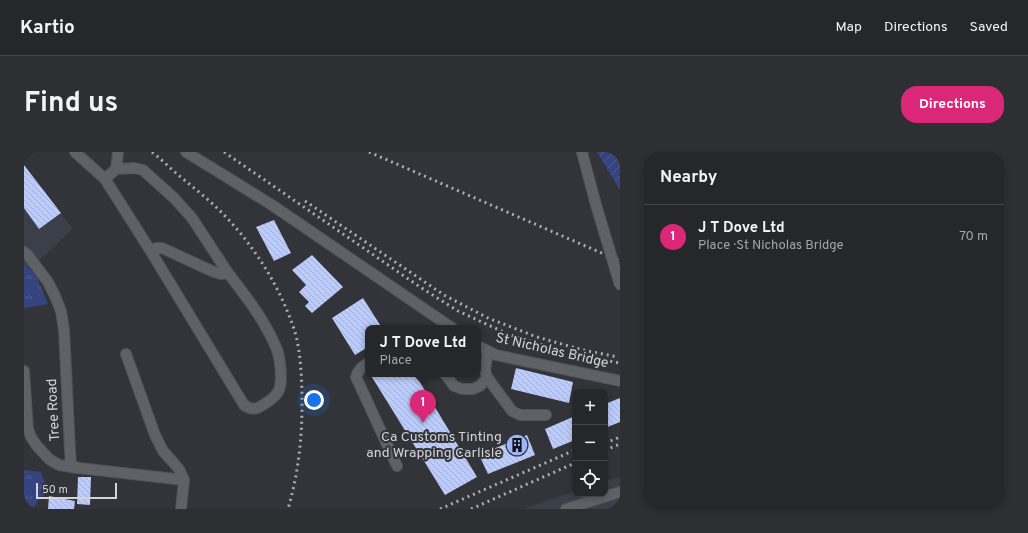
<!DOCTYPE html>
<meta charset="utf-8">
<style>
body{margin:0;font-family:Overpass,sans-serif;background:#2e2f33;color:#f1f3f6}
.controls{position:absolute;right:12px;bottom:12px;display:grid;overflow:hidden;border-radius:8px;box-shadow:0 2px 6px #0003}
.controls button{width:36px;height:36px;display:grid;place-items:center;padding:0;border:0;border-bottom:1px solid #424447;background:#26272b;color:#f1f3f6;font:20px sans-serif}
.scale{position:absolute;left:12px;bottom:10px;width:81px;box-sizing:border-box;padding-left:4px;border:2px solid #d3d4d7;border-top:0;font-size:11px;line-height:14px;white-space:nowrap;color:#d3d4d7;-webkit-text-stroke:3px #323439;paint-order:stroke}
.you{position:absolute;left:290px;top:248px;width:14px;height:14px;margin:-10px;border:3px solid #fff;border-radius:50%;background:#1a73e8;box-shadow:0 0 0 6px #1a73e833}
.badge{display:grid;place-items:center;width:26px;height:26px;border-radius:50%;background:#db2777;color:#fff;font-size:13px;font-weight:700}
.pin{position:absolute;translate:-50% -33px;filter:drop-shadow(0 1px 2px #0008)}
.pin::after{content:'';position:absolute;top:21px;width:14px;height:12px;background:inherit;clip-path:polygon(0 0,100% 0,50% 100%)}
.popup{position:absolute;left:341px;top:173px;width:116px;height:52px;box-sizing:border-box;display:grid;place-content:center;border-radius:8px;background:#26272b;filter:drop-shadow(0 1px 3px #0005);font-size:13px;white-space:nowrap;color:#a4a5a9}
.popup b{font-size:15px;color:#f1f3f6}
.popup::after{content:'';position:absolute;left:50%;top:100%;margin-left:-8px;border:8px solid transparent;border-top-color:#26272b}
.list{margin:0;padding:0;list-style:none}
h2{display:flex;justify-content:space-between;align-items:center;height:52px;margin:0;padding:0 16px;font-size:17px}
h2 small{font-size:13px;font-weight:400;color:#a4a5a9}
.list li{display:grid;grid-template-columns:26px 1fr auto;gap:12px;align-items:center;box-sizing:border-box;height:64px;padding:0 16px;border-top:1px solid #424447}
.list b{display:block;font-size:15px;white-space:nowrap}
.list p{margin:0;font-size:13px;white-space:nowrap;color:#a4a5a9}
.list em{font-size:13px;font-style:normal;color:#a4a5a9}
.icon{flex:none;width:22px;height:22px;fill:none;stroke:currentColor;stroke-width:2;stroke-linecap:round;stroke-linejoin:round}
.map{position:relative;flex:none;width:596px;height:357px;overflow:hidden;border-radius:16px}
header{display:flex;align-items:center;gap:24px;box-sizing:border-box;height:56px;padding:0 20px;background:#26272b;border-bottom:1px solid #424447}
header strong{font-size:19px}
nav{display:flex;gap:22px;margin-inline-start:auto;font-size:14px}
.intro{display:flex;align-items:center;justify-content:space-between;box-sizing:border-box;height:96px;padding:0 24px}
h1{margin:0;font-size:28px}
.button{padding:10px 18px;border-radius:16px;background:#db2777;color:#fff;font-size:14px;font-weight:700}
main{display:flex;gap:24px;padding:0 24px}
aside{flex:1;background:#26272b;border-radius:16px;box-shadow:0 2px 6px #0003}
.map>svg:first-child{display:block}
.built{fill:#3b3f49}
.park{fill:url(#park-tufts)}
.garden{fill:url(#garden-furrows)}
.building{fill:url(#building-back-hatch)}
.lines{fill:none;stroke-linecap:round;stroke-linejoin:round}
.minor-casing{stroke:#525257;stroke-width:12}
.minor{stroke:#5f6167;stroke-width:10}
.rail{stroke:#adaeb2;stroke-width:3;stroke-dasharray:2 4;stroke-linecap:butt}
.minor-bridge-casing{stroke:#525257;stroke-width:12;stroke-linecap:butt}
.minor-bridge{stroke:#5f6167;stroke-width:10}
.labels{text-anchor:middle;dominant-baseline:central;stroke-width:4;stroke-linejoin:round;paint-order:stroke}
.street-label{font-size:14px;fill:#d3d4d7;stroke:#323439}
.poi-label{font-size:14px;fill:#d3d4d7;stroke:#323439;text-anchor:end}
</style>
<header>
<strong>Kartio</strong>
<nav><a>Map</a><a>Directions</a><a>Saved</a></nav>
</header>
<div class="intro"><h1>Find us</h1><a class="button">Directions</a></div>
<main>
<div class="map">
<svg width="596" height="357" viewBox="0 0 596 357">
<defs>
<pattern id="park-tufts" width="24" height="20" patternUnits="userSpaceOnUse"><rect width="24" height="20" fill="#35447e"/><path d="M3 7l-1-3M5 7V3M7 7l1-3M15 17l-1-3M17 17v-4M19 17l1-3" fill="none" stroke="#515e90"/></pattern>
<pattern id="garden-furrows" width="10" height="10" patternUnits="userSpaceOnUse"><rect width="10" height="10" fill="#35447e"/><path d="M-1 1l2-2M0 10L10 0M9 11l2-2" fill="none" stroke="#515e90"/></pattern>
<pattern id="building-back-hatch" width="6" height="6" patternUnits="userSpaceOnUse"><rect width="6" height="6" fill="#bbcbfb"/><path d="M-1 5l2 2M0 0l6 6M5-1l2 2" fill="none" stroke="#a2afd6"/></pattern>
</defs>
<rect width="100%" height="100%" fill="#323439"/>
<!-- built -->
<path class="built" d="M0 14 49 77 6 117 0 113Z
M596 325V357H500L551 339V342H581V329Z"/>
<!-- park -->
<path class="park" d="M0 112 12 123 24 152 0 156Z
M0 318 17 320 24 340 16 346 9 357H0Z"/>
<!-- garden -->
<path class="garden" d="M573 0H596V38Z"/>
<!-- building -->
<path class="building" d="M0 13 37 61 15 77 0 56Z
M250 68 267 101 250 109 232 75Z
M288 103 319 135 288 161 281 154 285 150 275 140 282 133 268 118Z
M339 146 358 176H344V195L331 203 308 166Z
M492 216 549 230 545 251 487 237Z
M346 222H391L453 325 421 343Z
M596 246V270L581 276V252Z
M551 264V288L529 297 521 277Z
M503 283 511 303 464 322 455 303Z
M54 325H67L66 353 53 352Z
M25 344 51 349 50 357H24Z"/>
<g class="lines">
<!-- minor casing -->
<g class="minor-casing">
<path id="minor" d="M51 0 81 27
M94 0 92 17 81 27 126 98 220 253C230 260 235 256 245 249 249 246 253 243 255 238 259 228 256 202 251 193 239 166 221 143 204 121L197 122 190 120 138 96H133L126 98
M162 0 248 53 428 176
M558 0 572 53
M92 17 110 16 119 18 150 46 168 66 204 121
M0 100 3 102 24 130 31 144 37 159 40 178 46 298 47 313 55 316 160 328
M454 194 472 203 596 229
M464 199 461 218 463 225 488 259 496 263H522
M102 202 131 283 139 299 155 317 160 328
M344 211C338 215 334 218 332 225L373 314
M0 219 3 264 4 277 7 285 13 294 25 307 35 313 53 316
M421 222 430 234 438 237H449L456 234 463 226
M157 357 160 328
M542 357 596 340"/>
</g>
<!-- minor -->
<use href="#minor" class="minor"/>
<!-- rail -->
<path class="rail" d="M128 0C137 7 145 15 153 22 170 36 188 50 203 66 232 97 255 134 269 174 274 188 276 204 277 219 280 265 277 313 264 357
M200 0 396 135 434 159 486 183 547 202 596 211
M345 0 596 109
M281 49 420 143 464 166 513 185 559 198 594 205
M581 291 596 285
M581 298 596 292
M416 357 551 298
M447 357 551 311"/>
<!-- minor-bridge casing -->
<g class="minor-bridge-casing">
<path id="minor-bridge" d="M572 53 596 133"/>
</g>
<!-- minor-bridge -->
<use href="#minor-bridge" class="minor-bridge"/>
</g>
<!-- icons -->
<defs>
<g id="building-disc" transform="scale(1.15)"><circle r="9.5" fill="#9db4fd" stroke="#323439"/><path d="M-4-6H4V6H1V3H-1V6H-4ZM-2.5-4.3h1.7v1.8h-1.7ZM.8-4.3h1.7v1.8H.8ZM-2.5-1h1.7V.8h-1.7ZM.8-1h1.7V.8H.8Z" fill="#111"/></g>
</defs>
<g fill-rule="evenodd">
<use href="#building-disc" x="493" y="293"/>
</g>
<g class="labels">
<!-- street labels -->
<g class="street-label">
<text transform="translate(528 199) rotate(13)">St Nicholas Bridge</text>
<text transform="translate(30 258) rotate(-93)">Tree Road</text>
</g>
<!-- poi labels -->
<g class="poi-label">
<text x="478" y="285">Ca Customs Tinting<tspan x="478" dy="16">and Wrapping Carlisle</tspan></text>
</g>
</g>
</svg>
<div class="controls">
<button>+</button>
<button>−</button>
<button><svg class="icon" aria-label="locate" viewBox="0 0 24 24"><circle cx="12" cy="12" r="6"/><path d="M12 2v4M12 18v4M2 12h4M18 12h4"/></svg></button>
</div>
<div class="scale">50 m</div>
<div class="you"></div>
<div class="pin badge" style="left:399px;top:271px">1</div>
<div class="popup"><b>J T Dove Ltd</b>Place</div>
</div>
<aside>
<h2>Nearby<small></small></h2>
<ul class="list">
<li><span class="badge">1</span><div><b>J T Dove Ltd</b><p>Place · St Nicholas Bridge</p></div><em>70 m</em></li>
</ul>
</aside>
</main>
